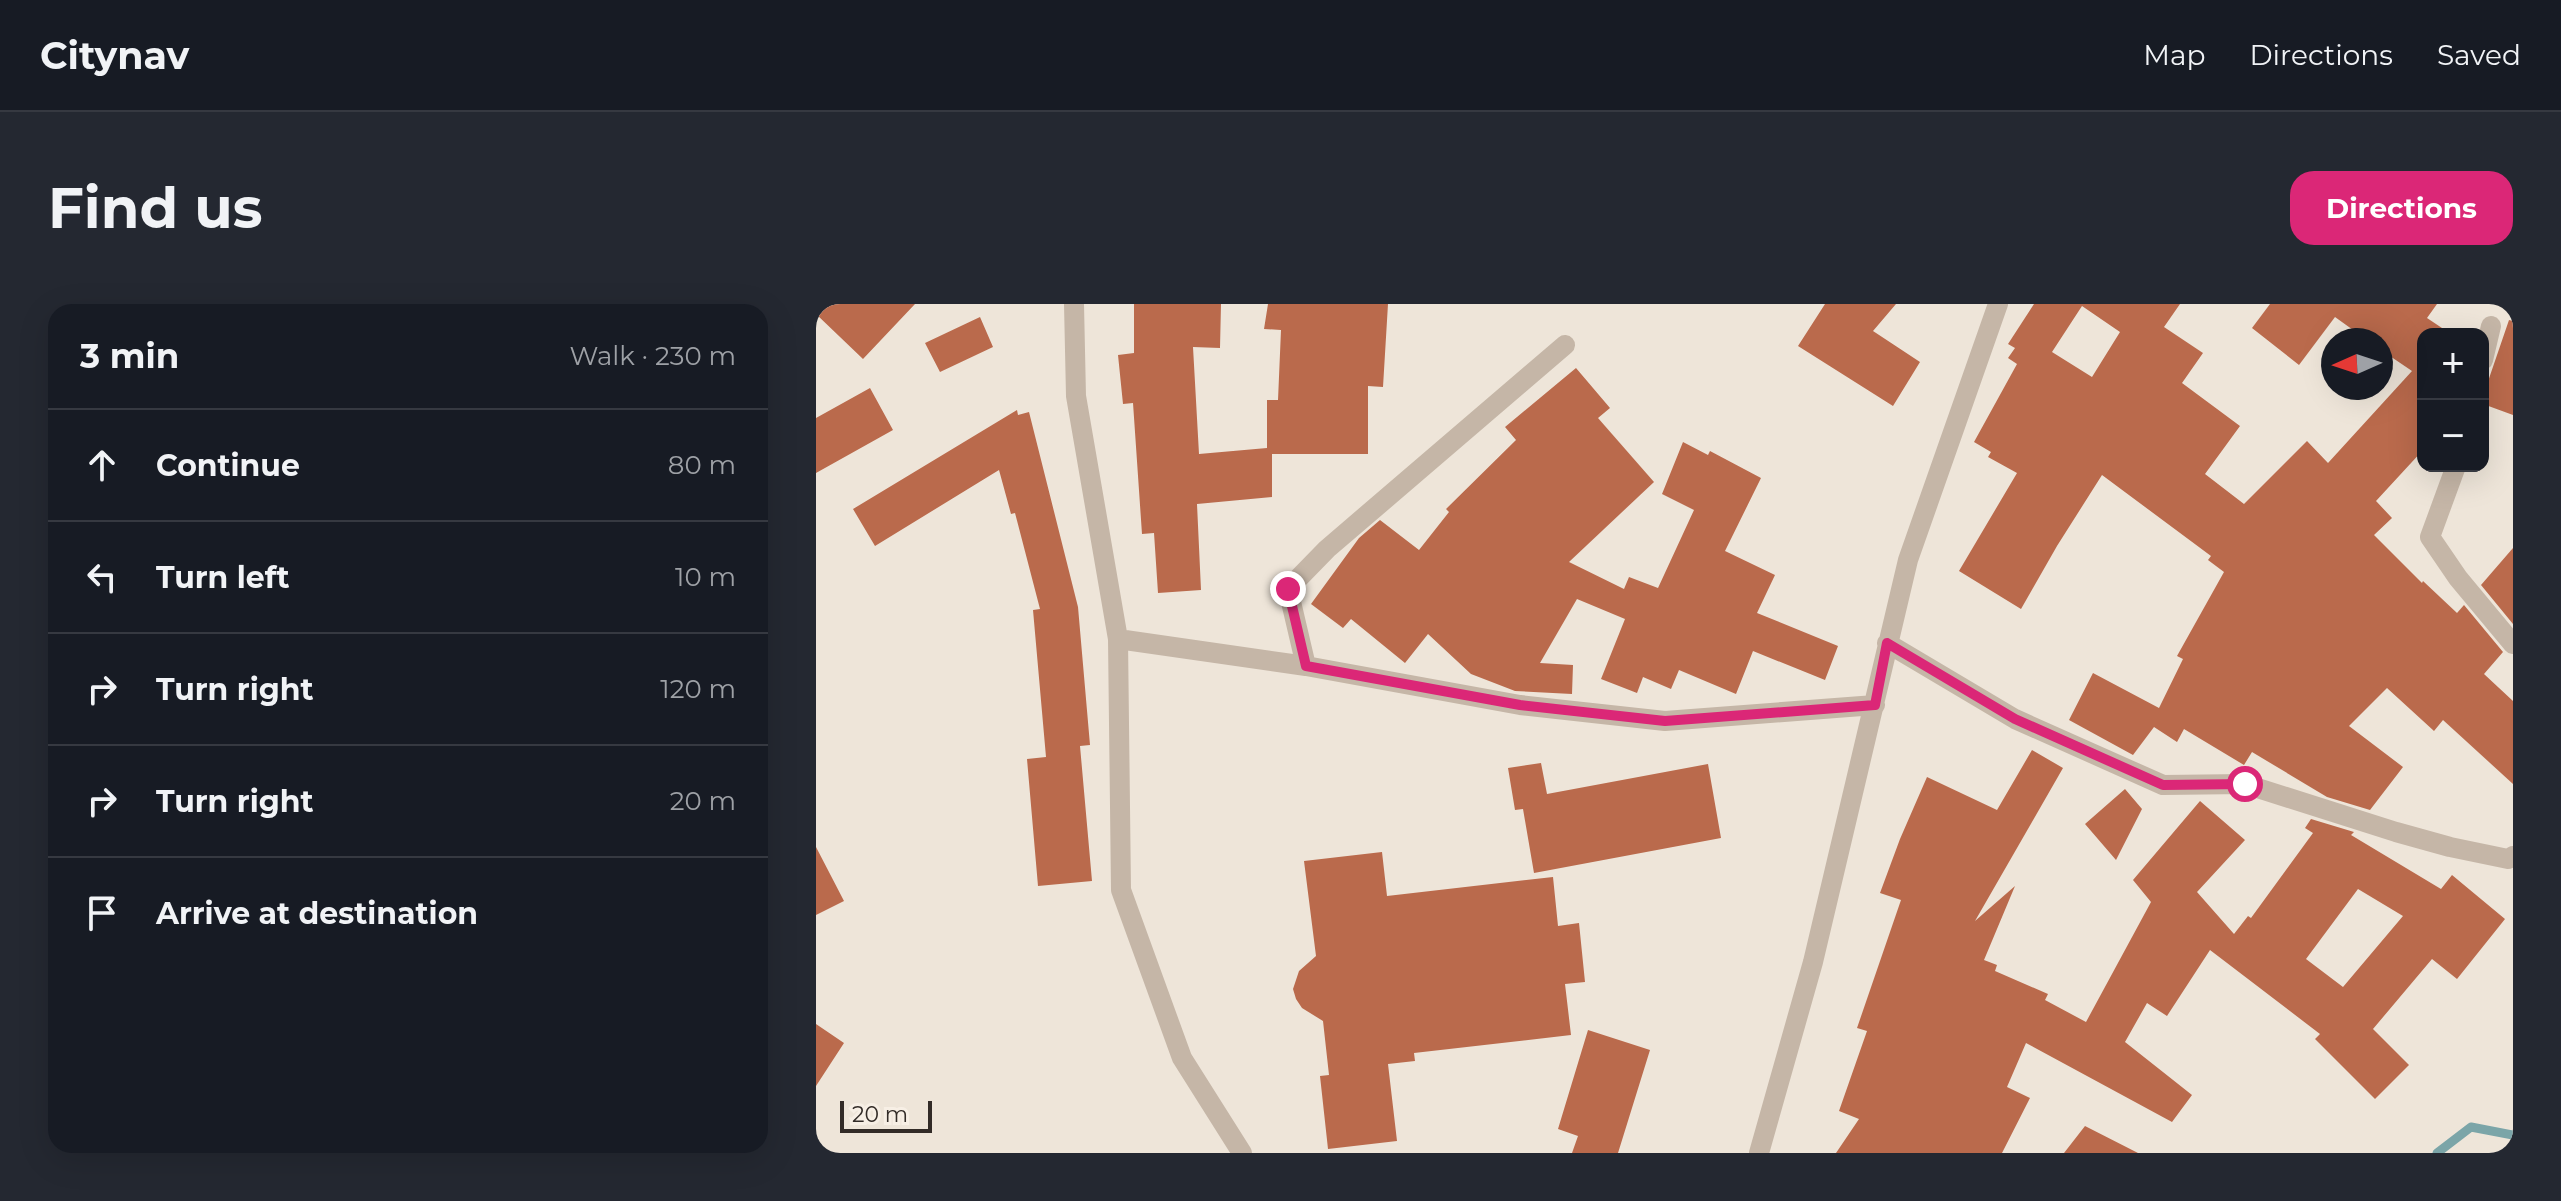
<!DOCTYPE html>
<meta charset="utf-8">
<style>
body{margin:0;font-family:Montserrat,sans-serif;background:#242831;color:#f1f3f6}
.controls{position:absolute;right:24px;top:24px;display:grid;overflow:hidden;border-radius:16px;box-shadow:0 8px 32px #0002}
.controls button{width:72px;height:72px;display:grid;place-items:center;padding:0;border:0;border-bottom:2px solid #363941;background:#171b24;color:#f1f3f6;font:40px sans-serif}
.compass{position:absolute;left:1505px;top:24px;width:72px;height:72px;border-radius:50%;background:#171b24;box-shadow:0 8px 32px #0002;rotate:267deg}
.scale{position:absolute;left:24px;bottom:20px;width:92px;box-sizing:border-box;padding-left:8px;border:4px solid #322b27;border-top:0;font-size:22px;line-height:28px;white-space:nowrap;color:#322b27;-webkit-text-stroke:6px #f7efe5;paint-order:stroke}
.stop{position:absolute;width:24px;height:24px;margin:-18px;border:6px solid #db2777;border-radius:50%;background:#fff}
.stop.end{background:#db2777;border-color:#fff;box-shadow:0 2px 8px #0008}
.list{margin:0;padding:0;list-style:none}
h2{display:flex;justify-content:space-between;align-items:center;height:104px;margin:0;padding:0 32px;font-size:34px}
h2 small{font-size:26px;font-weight:400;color:#9ea1a6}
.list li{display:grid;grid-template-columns:52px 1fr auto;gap:24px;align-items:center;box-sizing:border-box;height:112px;padding:0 32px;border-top:2px solid #363941}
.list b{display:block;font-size:30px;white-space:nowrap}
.list em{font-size:26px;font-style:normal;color:#9ea1a6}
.icon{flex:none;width:44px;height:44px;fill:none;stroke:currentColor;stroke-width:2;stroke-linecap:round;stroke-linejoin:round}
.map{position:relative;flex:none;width:1697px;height:849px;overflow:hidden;border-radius:24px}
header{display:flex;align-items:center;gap:48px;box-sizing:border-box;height:112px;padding:0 40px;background:#171b24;border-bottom:2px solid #363941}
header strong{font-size:38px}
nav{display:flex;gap:44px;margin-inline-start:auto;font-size:28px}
.intro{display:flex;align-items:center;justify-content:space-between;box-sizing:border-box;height:192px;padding:0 48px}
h1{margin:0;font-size:56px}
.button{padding:20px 36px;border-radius:24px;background:#db2777;color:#fff;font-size:28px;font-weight:700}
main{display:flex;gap:48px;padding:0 48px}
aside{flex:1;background:#171b24;border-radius:24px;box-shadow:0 8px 32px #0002}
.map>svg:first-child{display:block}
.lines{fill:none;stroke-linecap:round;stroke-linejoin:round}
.stream{stroke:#7ba5a8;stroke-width:9}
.building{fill:#ba6a4c;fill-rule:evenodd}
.minor{stroke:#c5b6a7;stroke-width:20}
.route{stroke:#db2777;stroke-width:10}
</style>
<header>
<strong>Citynav</strong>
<nav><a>Map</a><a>Directions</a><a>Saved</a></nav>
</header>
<div class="intro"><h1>Find us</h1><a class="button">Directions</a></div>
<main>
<aside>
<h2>3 min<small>Walk · 230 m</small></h2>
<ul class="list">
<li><svg class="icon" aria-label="ahead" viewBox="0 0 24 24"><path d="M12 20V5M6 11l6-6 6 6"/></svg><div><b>Continue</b></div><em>80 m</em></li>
<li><svg class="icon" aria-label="left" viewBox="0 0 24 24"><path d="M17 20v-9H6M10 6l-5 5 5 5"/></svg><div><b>Turn left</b></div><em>10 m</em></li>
<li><svg class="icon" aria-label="right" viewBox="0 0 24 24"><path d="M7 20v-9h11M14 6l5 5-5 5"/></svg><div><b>Turn right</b></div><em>120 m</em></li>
<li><svg class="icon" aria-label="right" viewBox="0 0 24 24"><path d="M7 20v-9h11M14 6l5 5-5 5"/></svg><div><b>Turn right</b></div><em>20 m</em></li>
<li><svg class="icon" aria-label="arrive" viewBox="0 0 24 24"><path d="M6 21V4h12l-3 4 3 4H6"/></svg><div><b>Arrive at destination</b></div></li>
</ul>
</aside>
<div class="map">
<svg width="1697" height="849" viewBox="0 0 1697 849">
<rect width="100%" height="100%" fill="#eee5d9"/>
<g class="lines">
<!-- stream -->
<path class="stream" d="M1621 849 1655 823 1697 831"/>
</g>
<!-- building -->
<path class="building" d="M0 0H99L47 55 0 10Z
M318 0H405L404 44 377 43 383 150 451 144V96H462L465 26 448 25 452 0H572L567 83 552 82V150H456V193L381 200 385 286 342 289 338 229 326 230 317 99 307 100 302 51 318 49Z
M1009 0H1080L1057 27 1104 58 1077 102 982 42Z
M1218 0H1364L1348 23 1387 49 1366 79 1424 122 1389 170 1428 200 1491 137 1512 159 1596 67 1565 46V36H1551L1519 13 1483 61 1436 24 1454 0H1621L1611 14 1635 30H1607V146L1560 197 1576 214 1558 231 1606 279 1607 277 1641 309 1648 301 1687 348 1668 370 1697 397V480L1627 416 1618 427 1571 384 1533 422 1587 463 1554 506 1511 493 1436 448 1428 461 1368 425 1361 438 1338 423 1317 451 1253 416 1277 369 1343 404 1367 355 1361 352 1408 268 1392 256 1395 252 1286 171 1241 242 1205 305 1143 267 1201 169 1172 153 1175 148 1158 138 1201 60 1192 54 1199 44 1192 40ZM1266 2 1304 28 1276 73 1236 48Z
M164 13 177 43 124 68 109 39Z
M1693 16 1697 17V111L1667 100V92Z
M760 64 794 104 782 114 838 178 753 258 808 285 813 273 842 284 878 206 846 190 867 138 892 151 894 147 945 174 909 247 959 271 941 309 1022 342 1009 376 937 347 920 390 863 366 855 385 827 373 821 389 785 375 809 315 761 295 724 359 757 361 756 390 699 387 655 370 612 330 589 359 535 315 527 324 495 300 543 234 564 216 603 246 633 208 630 205 700 136 689 123Z
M54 84 77 126 0 169V114Z
M201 106 202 111 213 108 262 303 274 441 264 442 276 577 222 582 211 455 230 453 217 306 224 305 199 209 195 210 183 166 59 242 37 205Z
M1697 244V320L1665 281Z
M1216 446 1247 464 1159 617 1199 582 1168 656 1181 661 1179 667 1232 690 1229 696 1270 718 1335 598 1317 576 1384 497 1429 536 1381 588 1418 630 1432 612 1435 614 1497 529 1489 524 1495 515 1538 528 1535 531 1625 585 1636 571 1689 615 1641 675 1616 655 1557 725 1593 761 1559 795 1499 735 1504 730 1394 646 1351 712 1331 699 1309 738 1376 791 1356 818 1210 739 1191 783 1214 794 1186 849H1020L1043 815 1023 807 1051 727 1041 724 1085 596 1064 589 1084 535 1111 473 1181 506ZM1542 585 1587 612 1527 683 1490 655Z
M725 459 731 490 892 460 905 534 718 569 707 505 699 506 692 464Z
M1309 485 1326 505 1300 556 1269 520Z
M0 543 28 597 0 611Z
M566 548 571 592 737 573 742 622 763 619 769 678 749 680 755 731 598 749 599 757 572 760 581 837 512 845 504 772 513 771 507 717 486 704 480 695 477 685 483 667 500 652 488 557Z
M0 720 28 739 0 782Z
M772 726 834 746 802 849H756L762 832 742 825Z
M1269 822 1322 849H1248Z"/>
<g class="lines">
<!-- minor -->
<path class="minor" d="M258 0 260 92 302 335 305 586 366 754 426 849
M1667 56 1675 22
M1640 162 1614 233 1642 274 1697 340
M302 335 490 362 704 401 849 417 1059 401
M1071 339 1199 415 1347 481 1429 480 1580 528 1634 543 1692 555 1697 552
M490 362 472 285 511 245 749 41
M943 849 997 658 1092 256 1182 0"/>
</g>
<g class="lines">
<!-- route -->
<path class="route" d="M472 285 490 362 704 401 849 417 1059 401 1071 339 1199 415 1347 481 1429 480"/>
</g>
</svg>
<div class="controls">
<button>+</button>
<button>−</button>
</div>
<svg class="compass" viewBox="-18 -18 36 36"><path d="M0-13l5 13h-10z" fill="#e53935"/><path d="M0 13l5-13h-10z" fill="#9ea1a6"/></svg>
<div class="scale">20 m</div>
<div class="stop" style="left:1429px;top:480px"></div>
<div class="stop end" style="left:472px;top:285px"></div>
</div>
</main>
